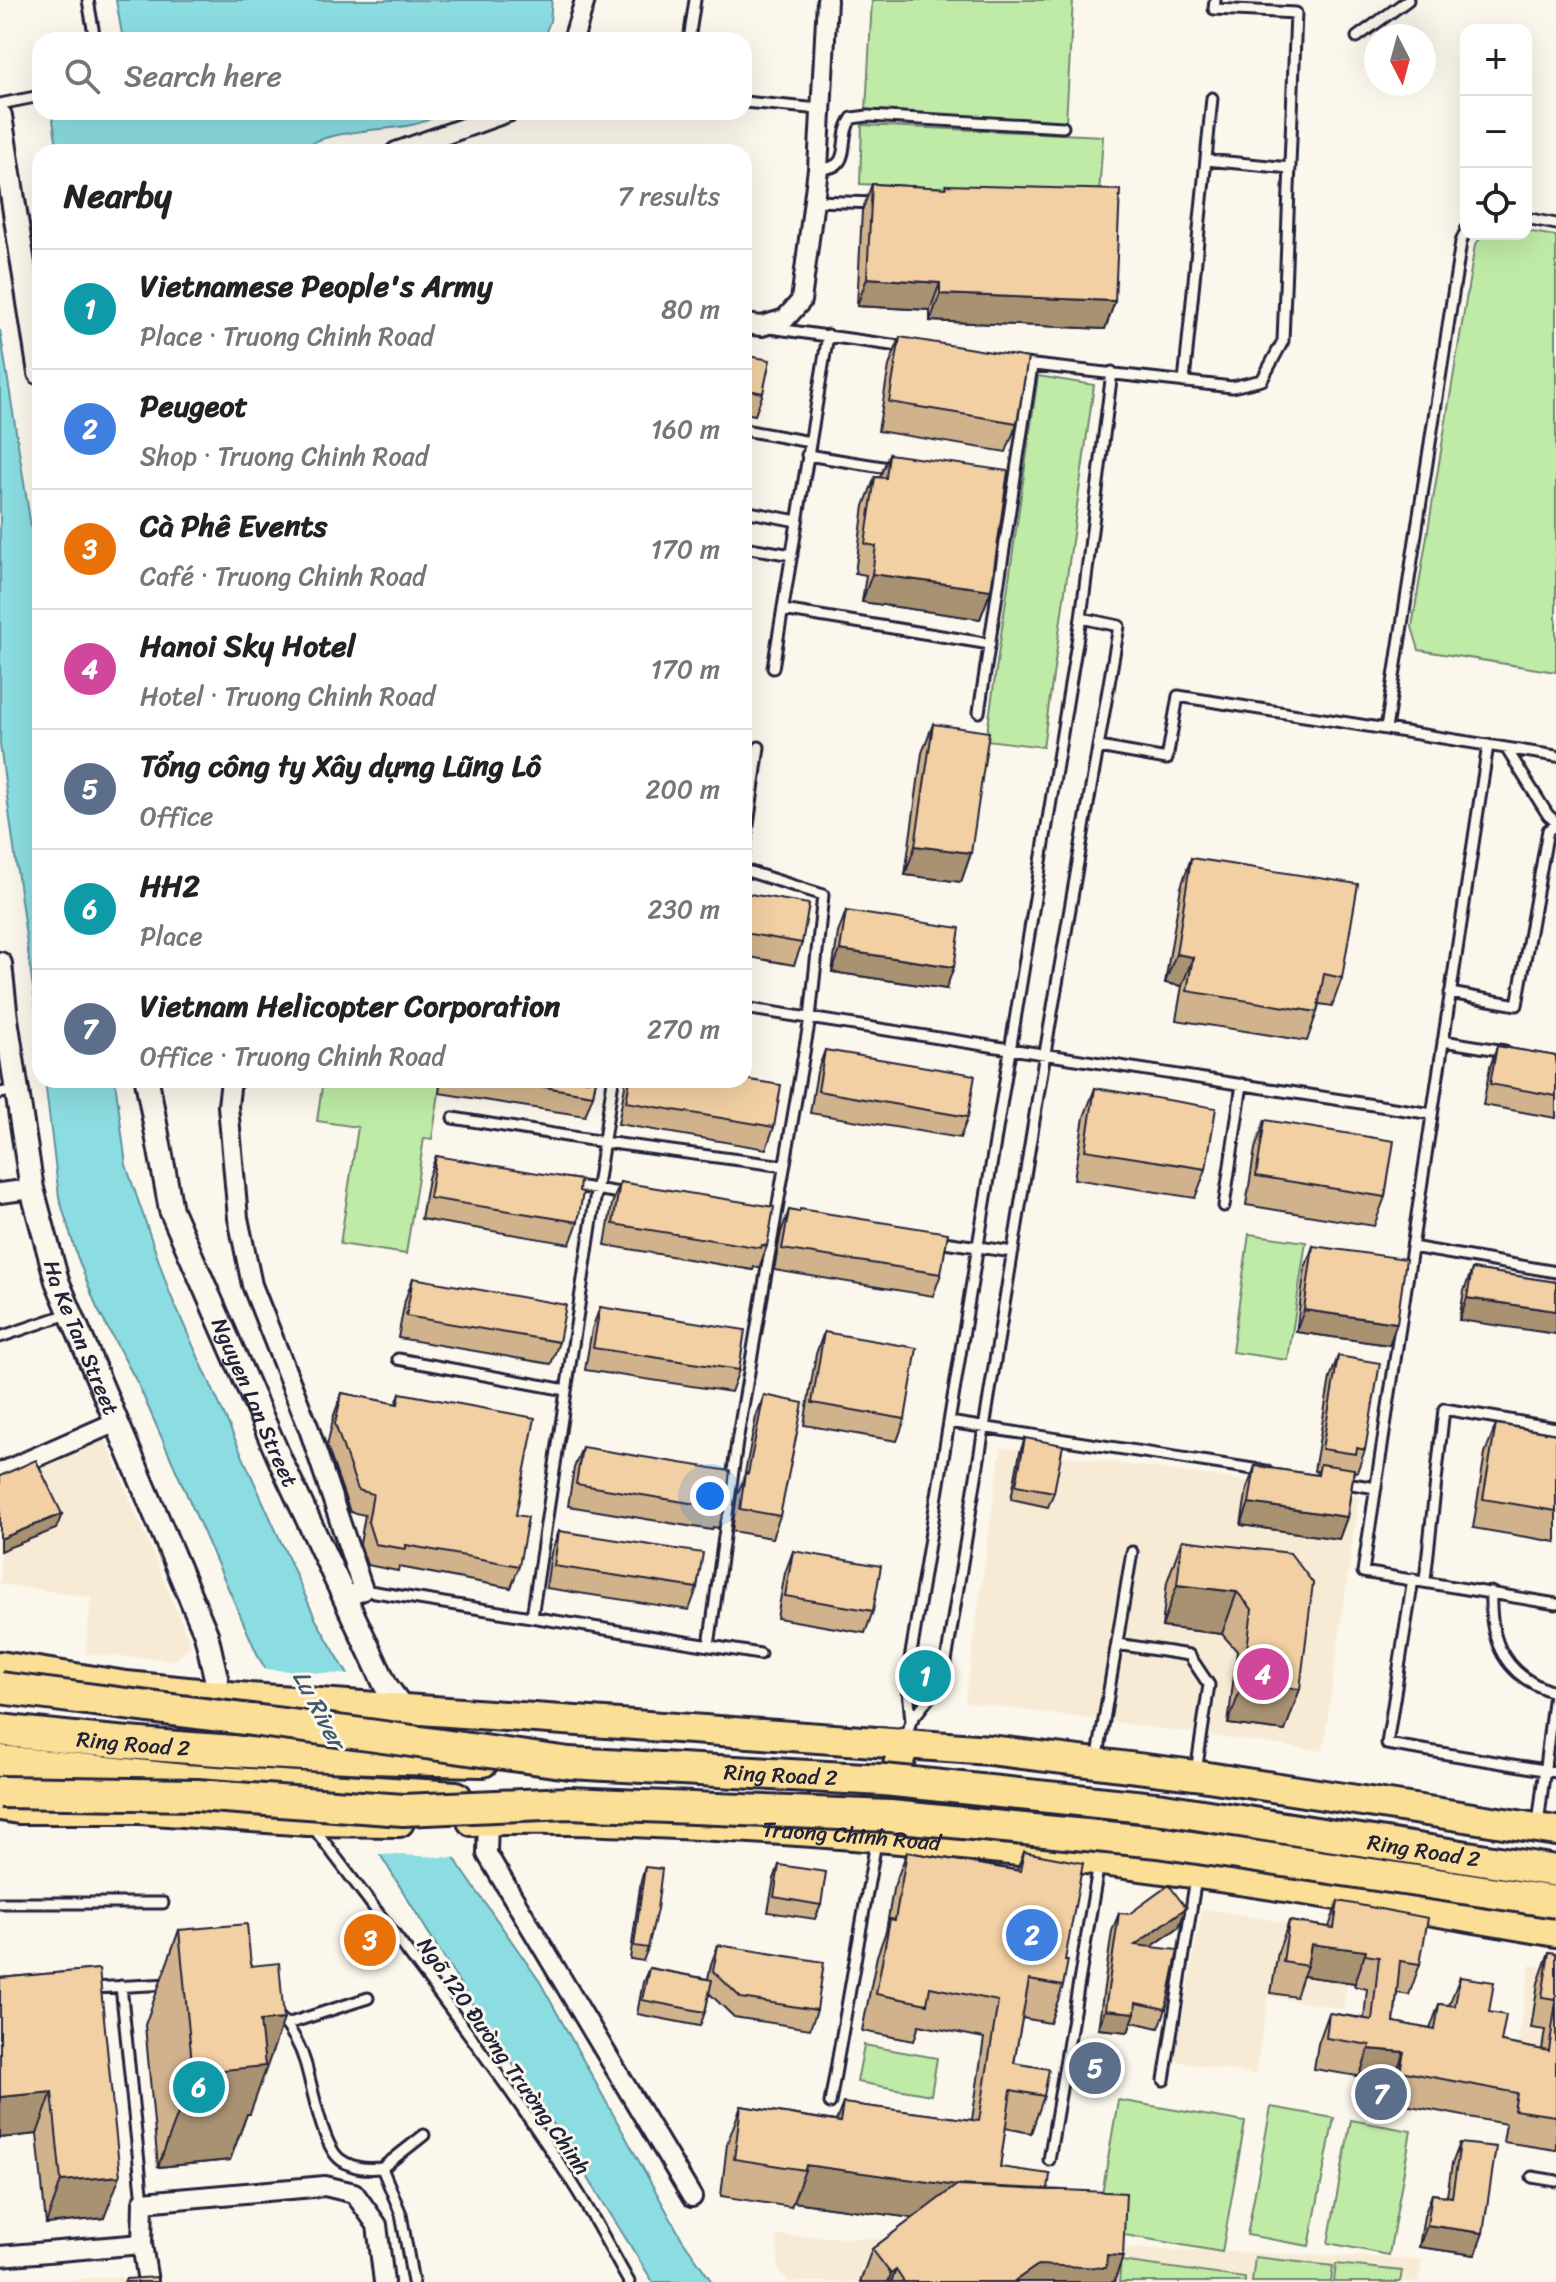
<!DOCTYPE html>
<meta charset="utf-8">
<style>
body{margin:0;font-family:Sriracha,sans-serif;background:#f6f6f6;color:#222}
.controls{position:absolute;right:24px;top:24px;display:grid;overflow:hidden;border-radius:16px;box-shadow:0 8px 32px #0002}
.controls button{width:72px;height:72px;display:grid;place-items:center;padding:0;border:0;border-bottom:2px solid #e0e0e0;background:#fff;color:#222;font:40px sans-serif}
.compass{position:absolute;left:1364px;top:24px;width:72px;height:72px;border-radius:50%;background:#fff;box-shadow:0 8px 32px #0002;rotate:174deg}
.you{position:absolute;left:710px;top:1496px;width:28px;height:28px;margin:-20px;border:6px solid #fff;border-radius:50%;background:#1a73e8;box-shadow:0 0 0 12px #1a73e833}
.badge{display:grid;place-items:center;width:52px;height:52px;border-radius:50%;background:#2563eb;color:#fff;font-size:26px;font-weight:700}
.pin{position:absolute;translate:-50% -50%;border:4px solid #fff;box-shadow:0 2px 8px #0006}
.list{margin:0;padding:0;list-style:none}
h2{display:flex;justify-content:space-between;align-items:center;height:104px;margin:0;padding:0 32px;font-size:34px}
h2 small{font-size:26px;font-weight:400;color:#767676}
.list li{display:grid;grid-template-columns:52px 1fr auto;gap:24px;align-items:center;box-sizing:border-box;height:120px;padding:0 32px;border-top:2px solid #e0e0e0}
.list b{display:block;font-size:30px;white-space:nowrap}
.list p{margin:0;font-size:26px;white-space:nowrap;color:#767676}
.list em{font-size:26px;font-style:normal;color:#767676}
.icon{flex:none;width:44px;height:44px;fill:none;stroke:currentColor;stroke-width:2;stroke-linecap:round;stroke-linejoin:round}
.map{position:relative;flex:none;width:1556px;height:2282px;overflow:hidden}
.search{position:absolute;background:#fff;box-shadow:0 8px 32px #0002;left:32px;top:32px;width:720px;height:88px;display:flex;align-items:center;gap:20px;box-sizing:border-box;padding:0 28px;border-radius:24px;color:#767676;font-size:30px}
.panel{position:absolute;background:#fff;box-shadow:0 8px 32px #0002;left:32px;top:144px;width:720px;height:944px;border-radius:24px}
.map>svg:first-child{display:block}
.built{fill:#f8ebd6}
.green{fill:#c0eba7;stroke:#718671;stroke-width:2}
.water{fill:#8bdde1;stroke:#61929f;stroke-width:2}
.pier{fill:#fbf7ec}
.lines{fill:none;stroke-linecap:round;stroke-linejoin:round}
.service-casing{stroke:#22223b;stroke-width:15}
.minor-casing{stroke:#22223b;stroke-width:24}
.tertiary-casing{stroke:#22223b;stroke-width:28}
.primary-casing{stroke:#22223b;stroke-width:34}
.trunk-casing{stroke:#22223b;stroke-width:36}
.service{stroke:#fbf7ec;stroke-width:9}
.minor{stroke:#fbf7ec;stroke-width:18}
.tertiary{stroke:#fbf7ec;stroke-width:22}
.primary{stroke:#fbdf96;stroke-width:28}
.trunk{stroke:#fbdf96;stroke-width:30}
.trunk-bridge-casing{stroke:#22223b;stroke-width:36;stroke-linecap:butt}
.trunk-bridge{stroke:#fbdf96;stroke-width:30}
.wall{fill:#d0b38c;stroke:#22223b;stroke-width:2}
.shaded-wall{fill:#a99272;stroke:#22223b;stroke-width:2}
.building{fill:#f2d0a3;stroke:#22223b;stroke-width:2}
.labels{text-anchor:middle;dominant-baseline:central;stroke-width:6;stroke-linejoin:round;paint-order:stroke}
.street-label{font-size:22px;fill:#22223b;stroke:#fbf7ec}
.water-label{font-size:24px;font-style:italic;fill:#425a6d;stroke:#fbf7ec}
</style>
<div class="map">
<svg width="1556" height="2282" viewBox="0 0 1556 2282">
<rect width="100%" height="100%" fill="#fbf7ec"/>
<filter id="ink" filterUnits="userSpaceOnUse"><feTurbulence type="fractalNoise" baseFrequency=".0125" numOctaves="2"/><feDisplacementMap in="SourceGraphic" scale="16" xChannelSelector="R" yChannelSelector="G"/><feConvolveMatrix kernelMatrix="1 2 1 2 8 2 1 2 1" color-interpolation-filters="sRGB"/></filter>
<g filter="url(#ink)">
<!-- built -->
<path class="built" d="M103 1434 191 1645 176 1660 85 1654 91 1597 0 1584V1477Z
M1001 1447 1359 1496 1323 1751 965 1702Z
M1202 1908 1356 1935 1343 2009 1269 1996 1255 2075 1175 2061Z
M1530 1965 1556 1969V2122L1506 2114Z
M776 2235 1422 2259 1419 2282H789L779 2270Z
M120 2276 127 2282H50Z"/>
<!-- green -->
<path class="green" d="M872 0H1073L1066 122 866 110Z
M862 125 1103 136 1099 195 860 184Z
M1526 231 1556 236V672L1419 650 1412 627 1475 245 1484 234H1526Z
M1038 376 1094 385 1043 747 986 740Z
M323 1080H441L432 1139 424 1138 406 1254 340 1244 358 1127 317 1121Z
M1249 1234 1306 1242 1288 1360 1232 1352Z
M864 2045 937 2058 931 2095 857 2082Z
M1118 2100 1245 2122 1222 2252 1096 2230Z
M1271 2107 1334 2118 1309 2246 1247 2235Z
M1351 2120 1411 2131 1389 2255 1328 2243Z
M1255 2257 1333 2266 1331 2282H1252Z
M1121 2261 1245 2278V2282H1119Z
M1336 2264 1402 2271 1400 2282H1334Z"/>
<!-- water -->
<path class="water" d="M116 0H552L550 21 543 40H123Z
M61 112H448C436 116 424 123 411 125 384 131 317 130 301 152H58L52 114Z
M0 330 40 584V1040L0 745Z
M45 1080H115L126 1165 170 1294 316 1620 460 1867 540 1982 682 2239 712 2282H653L568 2146 473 2005 259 1658 138 1384 97 1308 77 1256 59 1197Z"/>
<!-- pier -->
<path class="pier" d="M262 1669 353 1675 460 1858 377 1854Z"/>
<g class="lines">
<!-- service casing -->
<g class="service-casing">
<path id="service" d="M88 0 95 40
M1357 37 1408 0
M689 40 695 0
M744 102 820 109
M0 104 40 96
M1206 160 1290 168
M818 169C856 169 836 139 852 118L868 116 1063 127
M814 201 877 203
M1526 218 1556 224
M770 328 906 347
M1016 363 1232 387 1262 380 1283 341 1296 13 1214 9 1215 0
M1184 382 1212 98
M744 430 810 442
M807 455 895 469
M744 511 797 521
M744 547 792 555
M783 610 990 644
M773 668 828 335
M979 712 1032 366
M1386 729 1461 242 1466 230
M1488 745 1363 1572 1556 1604
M1099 747 1167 759 1178 696 1556 756
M1506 748 1548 815 1556 822
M744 854 759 747
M1450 993 1517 1005 1548 830 1556 826
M744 1008 1432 1114
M1443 1041 1505 1051
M0 1093 17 1090
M453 1118 604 1142 784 1166
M570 1185 626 1194
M1224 1206 1242 1084
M937 1241 1013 1252
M1412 1247 1556 1272
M0 1337 68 1314
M398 1359 566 1390
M949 1422 1266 1471
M1340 1482 1376 1488
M1413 1579 1387 1744 1556 1772
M1425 1580 1444 1409 1556 1428
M363 1590 760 1654
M1491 1592C1489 1643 1505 1677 1556 1693
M532 1617 613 1080
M1117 1644 1189 1655 1209 1685 1196 1772
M709 1646 737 1442 810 1018 823 895 744 870
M908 1672 1081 618 1112 372
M944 1674 1045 1053 1119 626 1081 618
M907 1677 911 1721
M906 1737 911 1721 943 1680
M1097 1762 1132 1552
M1538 1825 1554 1693
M313 1827C401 1944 491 2058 571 2181 592 2213 610 2249 629 2282
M0 1903H163
M121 1986 143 2202
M92 1988 169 1984
M277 2014C289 2027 300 2045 305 2062 312 2084 322 2147 341 2160 354 2169 366 2169 382 2168
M287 2024 368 1998
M1164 2080 1196 1878
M830 2103 876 1842
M1049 2160 1099 1863
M1532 2177 1556 2181
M413 2282 401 2214 382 2168 424 2135"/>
</g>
<!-- minor casing -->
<g class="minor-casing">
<path id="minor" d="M573 40 585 0
M396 152 508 112
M744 324 762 326 785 319 801 301 818 169 827 0
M231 1080 228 1106 238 1218 252 1285 309 1429 363 1590 345 1598
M0 1193 32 1189
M0 1473 116 1422
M488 1820 487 1854 692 2197
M0 2256 142 2244
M148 2282 142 2244 143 2202 325 2186 354 2193 377 2225 384 2282"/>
</g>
<!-- tertiary casing -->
<g class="tertiary-casing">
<g id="tertiary">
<path d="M0 116 40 373"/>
<path id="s1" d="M0 964 6 1019 32 1189 57 1281 206 1634 220 1695"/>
<path id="s2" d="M147 1080 171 1210 282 1464 386 1686 403 1709"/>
</g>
</g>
<!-- primary casing -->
<g class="primary-casing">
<g id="primary">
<path d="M0 1666 126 1686 249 1698 990 1750 1195 1775 1556 1831"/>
<path d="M0 1806 19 1809H140L308 1821 399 1822"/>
<path id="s3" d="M472 1821C565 1817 659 1823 751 1828 1022 1843 1289 1885 1556 1932"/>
<path d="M877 1835 905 1742"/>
</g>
</g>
<!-- trunk casing -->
<g class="trunk-casing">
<g id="trunk">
<path id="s4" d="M0 1730C161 1749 321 1758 483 1761"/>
<path d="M0 1761 184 1780 456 1797"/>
</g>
</g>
<!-- service -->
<use href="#service" class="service"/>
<!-- minor -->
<use href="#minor" class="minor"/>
<!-- tertiary -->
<use href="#tertiary" class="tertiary"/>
<!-- primary -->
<use href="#primary" class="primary"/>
<!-- trunk -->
<use href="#trunk" class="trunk"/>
<!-- trunk-bridge casing -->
<g class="trunk-bridge-casing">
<g id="trunk-bridge">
<path id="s5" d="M0 1688 369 1735 569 1763 884 1780 1164 1809 1556 1871"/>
<path d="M0 1792 197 1795 403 1810 569 1803 890 1816 1158 1842 1556 1902"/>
</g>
</g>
<!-- trunk-bridge -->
<use href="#trunk-bridge" class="trunk-bridge"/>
</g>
<!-- wall -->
<path class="wall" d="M872 184 945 188 946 185 1115 301 1105 329 930 321V310L857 306 862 211Z
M900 337 1017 423 1006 452 878 431 889 366Z
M744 355 763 393 755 415 744 413Z
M889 454 991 590 980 619 862 602 866 575 855 573 864 506 875 477H880Z
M933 724 971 853 961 882 905 875 922 753Z
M1191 858 1342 978 1332 1006 1319 1004 1317 1012 1307 1041 1176 1020 1182 986 1165 983 1181 887Z
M744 893 802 943 794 965 744 956Z
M846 911 946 989 832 972 838 933Z
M1497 1046 1556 1056V1118L1483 1105 1490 1067Z
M825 1050 968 1117 960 1138 810 1113 817 1072Z
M441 1080H596L593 1095 585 1116 439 1093Z
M626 1080H744L774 1127 766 1149 618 1124Z
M1095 1088 1206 1169 1195 1198 1074 1179 1084 1117Z
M1265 1120 1385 1197 1374 1226 1246 1205 1255 1149Z
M436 1156 579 1191 578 1222 570 1244 421 1219 428 1178Z
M620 1182 767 1246 759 1268 754 1267 753 1270 605 1245 612 1204Z
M789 1210 941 1274 933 1296 774 1270 781 1232Z
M1313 1246 1389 1345 1296 1332 1305 1268Z
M1472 1269 1556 1282 1459 1320 1464 1291Z
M413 1278 559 1342 551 1364 398 1338 405 1300Z
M600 1307 739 1370 731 1392 585 1370 592 1329Z
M824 1332 905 1419 897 1441 804 1425 816 1354Z
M1338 1356 1365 1450 1357 1472 1354 1471 1347 1517 1339 1539 1241 1525 1247 1488 1255 1466 1316 1475 1317 1471H1314L1330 1378Z
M342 1393 396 1404 400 1393 519 1566 511 1588 399 1567 398 1571 367 1565 360 1544 365 1515 350 1512 327 1446 334 1415Z
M764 1395 780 1516 772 1538 732 1531 737 1495 744 1478 756 1417Z
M1496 1424 1556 1434V1542L1473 1528 1485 1453Z
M1025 1438 1054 1492 1048 1507 1011 1499 1020 1452Z
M582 1447 726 1506 718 1528 713 1527 712 1530 568 1506 574 1468Z
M559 1531 697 1588 689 1610 546 1588 551 1553Z
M1182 1540 1313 1583 1285 1731 1228 1724 1237 1651 1222 1634 1162 1627 1167 1582Z
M793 1551 873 1611 865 1633 777 1618 785 1573Z
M907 1852 1017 1870 1024 1852 1065 1960 1063 1986 1050 2023 1022 2018 1014 2063 1044 2096 1031 2133 1005 2128 1000 2167 1048 2190 1123 2256 1114 2282H860L872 2249 913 2218 793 2202 791 2207 721 2196 727 2144 741 2106 836 2121 843 2103 972 2120 984 2038 919 2025 914 2041 862 2031 877 1956 886 1931 893 1889Z
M779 1865 821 1905 815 1919 768 1912 774 1879Z
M645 1867 648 1948 643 1961 630 1959 641 1880Z
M1338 1901 1420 1964 1409 1995 1397 1993 1394 2022 1430 2029 1439 2004 1449 2005 1460 1977 1489 2012 1501 2042 1542 2050 1545 2030 1531 2028 1538 1983 1549 1952 1556 1953V2150L1503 2142 1506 2124 1389 2102 1392 2083 1358 2080V2076L1314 2069 1318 2044 1329 2013 1364 2018 1367 1989 1354 1986 1355 1983 1303 1976 1296 1997 1271 1993 1278 1952 1289 1921 1329 1927Z
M1186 1908 1179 1927 1151 1947 1166 2009 1159 2028 1132 2022 1128 2032 1098 2029 1112 1931 1119 1913 1129 1914Z
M179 1930 251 1966 250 2114H247L230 2160 158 2167 145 2025Z
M718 1945 817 2010 810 2029 734 2017 709 1993 705 2012 700 2026 637 2014 643 1982 649 1968 708 1979 711 1964Z
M99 1969 104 2218 46 2224 37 2134 0 2138V1978Z
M1460 2143 1475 2255 1419 2247 1424 2216 1432 2194 1447 2196 1452 2164Z"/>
<!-- shaded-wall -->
<path class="shaded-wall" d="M867 278 940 283 930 310 857 306Z
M940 294 1115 301 1105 329 930 321Z
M872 574 991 590 980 619 862 602Z
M915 846 971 853 961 882 905 875Z
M840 950 954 967 946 989 832 972Z
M1176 954 1193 957 1182 986 1165 983Z
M1467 1298 1556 1311V1334L1459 1320Z
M1304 1310 1397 1323 1389 1345 1296 1332Z
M1249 1503 1347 1517 1339 1539 1241 1525Z
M62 1514 56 1529 0 1551V1539Z
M1177 1585 1237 1592 1222 1634 1162 1627Z
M1243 1682 1300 1689 1285 1731 1228 1724Z
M1186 1908 1179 1927 1128 1963 1135 1945Z
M1311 1944 1366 1951 1355 1983 1303 1976 1307 1966Z
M1105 2010 1135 2013 1128 2032 1098 2029Z
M284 2019 250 2114H247L230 2160 158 2167 193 2073 260 2021Z
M1369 2049 1404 2052 1392 2083 1358 2080Z
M52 2092 37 2134 0 2138V2097Z
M806 2165 970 2187 956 2224 793 2202 805 2170Z
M120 2176 104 2218 46 2224 61 2181Z
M1427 2225 1483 2233 1475 2255 1419 2247Z
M1107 2255 1123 2256 1114 2282H1013L1038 2265Z
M896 2270 891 2282H888L891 2274Z"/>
<!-- building -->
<path class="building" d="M872 184 946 188V185L1120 190 1115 301 940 294V283L867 278Z
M900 337 1028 358 1017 423 889 402Z
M744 355 770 360 763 393 744 389Z
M889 454 1008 471 991 590 872 574 876 546 865 544 875 477 886 478Z
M933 724 989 732 971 853 915 846Z
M1191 858 1358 884 1342 978 1324 974 1317 1012 1187 991 1193 957 1176 954Z
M744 893 809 904 802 943 744 933Z
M846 911 960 928 954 967 840 950Z
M1497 1046 1556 1056V1096L1490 1084Z
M825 1050 975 1075 968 1117 818 1091Z
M744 1079 781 1085 774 1127 626 1102 630 1080Z
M502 1080H596L593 1095Z
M1095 1088 1216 1108 1206 1169 1085 1150Z
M1265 1120 1394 1141 1385 1197 1256 1176Z
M436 1156 580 1180 579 1191 583 1192 578 1222 429 1198Z
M620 1182 774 1207 767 1246 762 1245 761 1248 613 1224Z
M800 1209 948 1233 941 1274 782 1249 789 1210 799 1212Z
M1313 1246 1406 1259 1397 1323 1304 1310Z
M1472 1269 1556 1282V1311L1467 1298Z
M413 1278 566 1305 559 1342 406 1316Z
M600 1307 745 1330 739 1370 593 1348Z
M824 1332 917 1348 905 1419 812 1403Z
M1338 1356 1380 1363 1365 1450 1357 1448 1356 1454 1322 1449Z
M342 1393 398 1404 400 1393 535 1418 516 1515 528 1517 519 1566 406 1545V1549L375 1544 368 1522 373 1494 358 1490 335 1424Z
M764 1395 803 1403 780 1516 740 1509 745 1473 748 1474Z
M1496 1424 1556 1434V1511L1483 1499Z
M1025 1438 1063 1445 1054 1492 1016 1485Z
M582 1447 730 1471 726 1506 721 1505 720 1508 576 1484Z
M36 1460 62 1514 0 1539V1476Z
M1320 1464 1354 1469 1347 1517 1249 1503 1255 1466 1318 1475Z
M559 1531 703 1553 697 1588 554 1566Z
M1182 1540 1290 1553 1313 1583 1300 1689 1243 1682 1252 1609 1237 1592 1177 1585Z
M793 1551 881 1566 873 1611 785 1596Z
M907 1852 1020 1871 1024 1852 1083 1863 1065 1960H1068L1063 1986 1029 1980 1014 2063 1049 2069 1044 2096 1011 2090 1000 2167 1050 2174 1048 2190 957 2186 806 2165 805 2170 734 2159 741 2106 840 2122 843 2103 979 2121 998 2001 930 1987 927 2004 876 1994 890 1919 895 1920Z
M779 1865 826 1872 821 1905 774 1897Z
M645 1867 662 1869 657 1909 648 1948 634 1946Z
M1169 1885 1186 1908 1135 1945 1178 1950 1166 2009 1136 2003 1135 2013 1105 2010 1119 1913 1129 1914Z
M1338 1901 1428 1918 1420 1964 1400 1961 1394 2022 1435 2030 1439 2004 1455 2006 1460 1977 1494 1982 1489 2012 1506 2015 1501 2042 1549 2051 1556 2001V2116L1514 2110 1517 2093 1400 2071 1404 2052 1369 2049 1370 2045 1326 2038 1329 2013 1372 2020 1379 1957 1365 1955 1366 1951 1311 1944 1307 1966 1283 1962 1289 1921 1334 1928Z
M247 1924 251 1966 279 1963 284 2019 260 2021 265 2066 193 2073 179 1930Z
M718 1945 824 1962 817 2010 741 1998 713 1971Z
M1549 1952 1556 1953V1999L1542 1997Z
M649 1968 712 1980 705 2012 642 2000Z
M99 1969 120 2176 61 2181 52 2092 0 2097V1978Z
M1460 2143 1496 2147 1483 2233 1427 2225 1432 2194 1452 2197Z
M957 2185 1126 2193 1123 2256 1107 2255 1106 2268 1038 2265 1013 2282H904L896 2270 891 2274 872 2249Z
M157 2277V2282H124L126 2279Z"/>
</g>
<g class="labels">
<!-- street labels -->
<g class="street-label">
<text stroke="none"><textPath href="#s1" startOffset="384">Ha Ke Tan Street</textPath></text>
<text stroke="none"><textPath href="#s2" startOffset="342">Nguyen Lan Street</textPath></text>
<text stroke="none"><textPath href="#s4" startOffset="134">Ring Road 2</textPath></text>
<text stroke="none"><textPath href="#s5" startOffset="786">Ring Road 2</textPath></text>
<text stroke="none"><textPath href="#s3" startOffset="380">Truong Chinh Road</textPath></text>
<text stroke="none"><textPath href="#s5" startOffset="1434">Ring Road 2</textPath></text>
<text transform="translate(504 2056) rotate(55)">Ngõ 120 Đường Trường Chinh</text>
</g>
<!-- water labels -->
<g class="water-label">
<text transform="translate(319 1709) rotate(62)">Lu River</text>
</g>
</g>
</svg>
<div class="controls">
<button>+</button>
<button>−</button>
<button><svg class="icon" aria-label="locate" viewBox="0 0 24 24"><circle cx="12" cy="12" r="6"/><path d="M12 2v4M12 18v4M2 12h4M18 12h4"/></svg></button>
</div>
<svg class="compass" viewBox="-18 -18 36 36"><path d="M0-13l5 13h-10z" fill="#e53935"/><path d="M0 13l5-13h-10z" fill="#767676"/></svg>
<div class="you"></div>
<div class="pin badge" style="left:925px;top:1676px;background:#0f9aa8">1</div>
<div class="pin badge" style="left:1032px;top:1935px;background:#3f7fe0">2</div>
<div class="pin badge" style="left:370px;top:1940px;background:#e8710a">3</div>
<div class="pin badge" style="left:1263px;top:1674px;background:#d1479c">4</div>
<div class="pin badge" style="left:1095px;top:2068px;background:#5c6f8a">5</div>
<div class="pin badge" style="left:199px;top:2087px;background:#0f9aa8">6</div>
<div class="pin badge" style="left:1381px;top:2094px;background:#5c6f8a">7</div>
<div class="search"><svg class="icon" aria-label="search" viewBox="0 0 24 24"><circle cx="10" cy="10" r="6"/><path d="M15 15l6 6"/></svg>Search here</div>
<section class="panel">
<h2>Nearby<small>7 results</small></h2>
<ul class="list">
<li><span class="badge" style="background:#0f9aa8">1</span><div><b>Vietnamese People's Army</b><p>Place · Truong Chinh Road</p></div><em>80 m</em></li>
<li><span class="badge" style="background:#3f7fe0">2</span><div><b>Peugeot</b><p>Shop · Truong Chinh Road</p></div><em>160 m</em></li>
<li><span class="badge" style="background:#e8710a">3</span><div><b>Cà Phê Events</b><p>Café · Truong Chinh Road</p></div><em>170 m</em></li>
<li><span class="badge" style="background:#d1479c">4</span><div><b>Hanoi Sky Hotel</b><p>Hotel · Truong Chinh Road</p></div><em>170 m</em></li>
<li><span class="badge" style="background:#5c6f8a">5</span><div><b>Tổng công ty Xây dựng Lũng Lô</b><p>Office</p></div><em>200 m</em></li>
<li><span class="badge" style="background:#0f9aa8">6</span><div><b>HH2</b><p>Place</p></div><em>230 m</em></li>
<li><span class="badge" style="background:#5c6f8a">7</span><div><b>Vietnam Helicopter Corporation</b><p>Office · Truong Chinh Road</p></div><em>270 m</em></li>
</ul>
</section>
</div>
